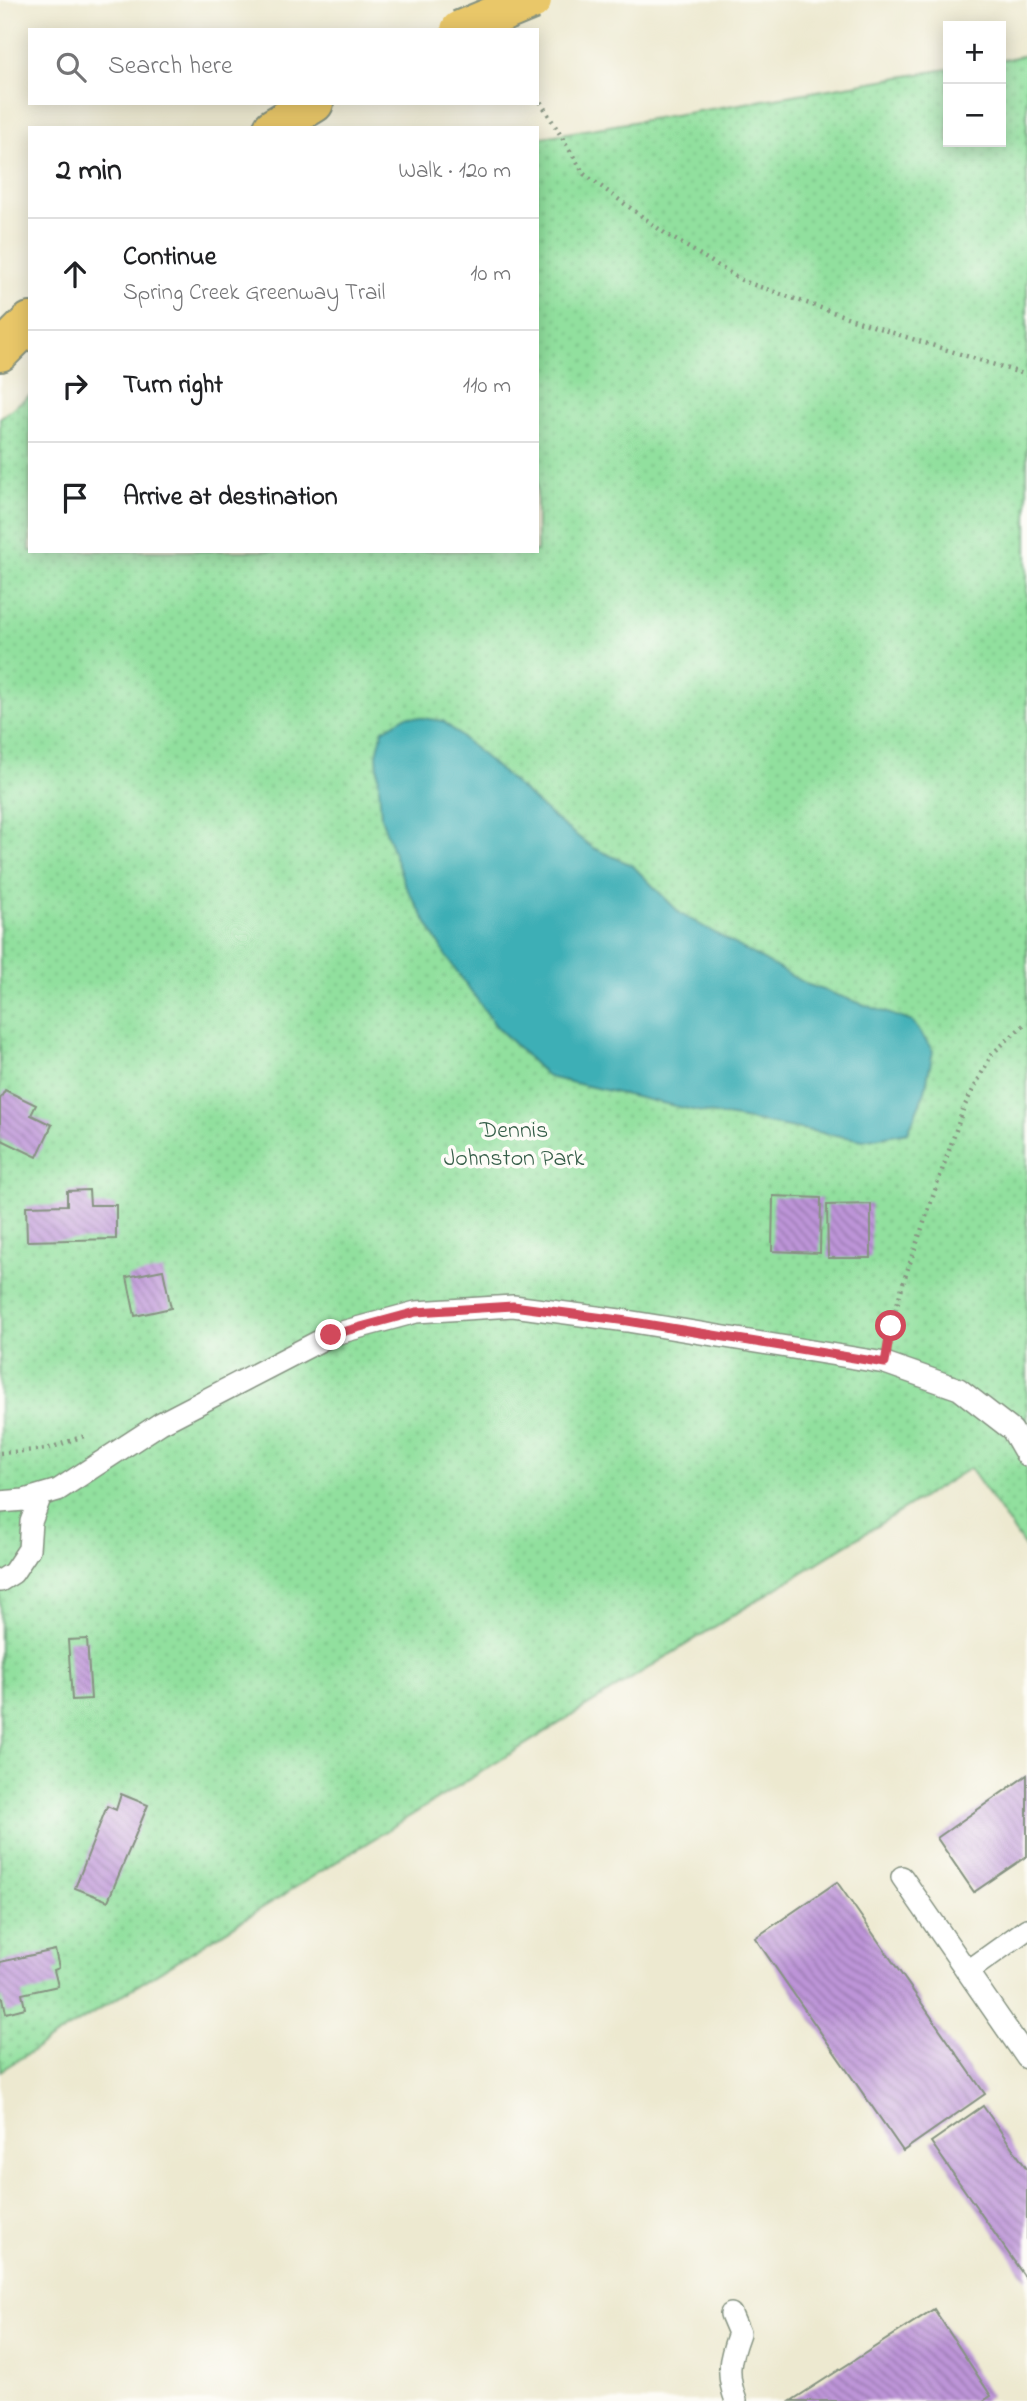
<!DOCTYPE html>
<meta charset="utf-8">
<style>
body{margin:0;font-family:"Indie Flower",sans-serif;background:#f6f6f6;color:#202124}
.controls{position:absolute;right:21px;top:21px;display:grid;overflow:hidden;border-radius:0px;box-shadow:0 4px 18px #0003}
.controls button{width:63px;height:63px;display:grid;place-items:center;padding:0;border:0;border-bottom:2px solid #e0e0e0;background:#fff;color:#202124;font:35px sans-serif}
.stop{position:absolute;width:21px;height:21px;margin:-16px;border:5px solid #d1495b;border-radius:50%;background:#fff}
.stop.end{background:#d1495b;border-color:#fff;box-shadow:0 2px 7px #0008}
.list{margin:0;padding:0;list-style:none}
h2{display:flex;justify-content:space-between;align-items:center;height:91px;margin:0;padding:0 28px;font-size:30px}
h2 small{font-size:23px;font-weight:400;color:#757577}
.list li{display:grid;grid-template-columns:46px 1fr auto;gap:21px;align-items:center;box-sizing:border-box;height:112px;padding:0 28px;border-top:2px solid #e0e0e0}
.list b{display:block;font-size:26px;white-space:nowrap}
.list p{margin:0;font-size:23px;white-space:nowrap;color:#757577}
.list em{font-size:23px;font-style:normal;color:#757577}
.icon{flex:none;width:38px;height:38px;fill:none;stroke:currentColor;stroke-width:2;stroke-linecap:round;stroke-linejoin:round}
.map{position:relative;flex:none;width:1027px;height:2401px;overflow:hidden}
.search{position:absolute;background:#fff;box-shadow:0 4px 18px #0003;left:28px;top:28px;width:511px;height:77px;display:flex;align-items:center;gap:18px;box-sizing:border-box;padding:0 24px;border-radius:0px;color:#757577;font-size:26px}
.panel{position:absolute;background:#fff;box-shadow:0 4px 18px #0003;left:28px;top:126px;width:511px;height:427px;border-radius:0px}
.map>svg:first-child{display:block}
.grass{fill:url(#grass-dots);stroke:#588e69;stroke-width:2}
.water{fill:#3eafb6;stroke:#2e7675;stroke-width:2}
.building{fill:url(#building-back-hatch)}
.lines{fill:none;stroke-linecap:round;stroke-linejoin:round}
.service-casing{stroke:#869382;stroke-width:24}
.motorway-casing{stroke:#869382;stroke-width:42}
.path{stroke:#869382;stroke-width:4.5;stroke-dasharray:2 5;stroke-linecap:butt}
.service{stroke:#fff;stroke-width:21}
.motorway{stroke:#e9c769;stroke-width:38}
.motorway-bridge-casing{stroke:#869382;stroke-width:42;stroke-linecap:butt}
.motorway-bridge{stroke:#e9c769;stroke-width:38}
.route{stroke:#d1495b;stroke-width:9}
.labels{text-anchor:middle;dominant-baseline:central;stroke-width:7;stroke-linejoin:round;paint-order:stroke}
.park-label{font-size:24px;fill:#365e49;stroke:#fdfcf7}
</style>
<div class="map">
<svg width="1027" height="2401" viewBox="0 0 1027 2401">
<defs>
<pattern id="grass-dots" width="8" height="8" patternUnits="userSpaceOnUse" patternTransform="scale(1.75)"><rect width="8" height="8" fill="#91e09e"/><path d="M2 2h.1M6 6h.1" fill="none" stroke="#7dc189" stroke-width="1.8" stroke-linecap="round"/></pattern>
<pattern id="building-back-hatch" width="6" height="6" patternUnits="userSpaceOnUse" patternTransform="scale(1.75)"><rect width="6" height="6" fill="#bd94d8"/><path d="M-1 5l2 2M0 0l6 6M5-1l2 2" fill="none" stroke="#997ab0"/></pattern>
</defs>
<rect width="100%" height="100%" fill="#fdfcf7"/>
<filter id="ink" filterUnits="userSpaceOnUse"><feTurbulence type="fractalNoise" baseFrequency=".0143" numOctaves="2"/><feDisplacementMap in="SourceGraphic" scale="14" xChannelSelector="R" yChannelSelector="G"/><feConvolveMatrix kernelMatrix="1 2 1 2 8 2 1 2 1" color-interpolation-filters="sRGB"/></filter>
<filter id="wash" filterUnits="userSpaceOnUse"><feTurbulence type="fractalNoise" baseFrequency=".00686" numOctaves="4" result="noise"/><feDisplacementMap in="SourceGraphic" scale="28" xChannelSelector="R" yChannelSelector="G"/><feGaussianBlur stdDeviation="1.57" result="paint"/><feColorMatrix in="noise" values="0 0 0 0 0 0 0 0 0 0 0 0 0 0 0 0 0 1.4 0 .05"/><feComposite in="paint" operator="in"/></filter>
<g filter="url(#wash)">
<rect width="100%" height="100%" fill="#ede9d0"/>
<!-- grass -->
<path class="grass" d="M1027 55V1550L970 1468 0 2071V418L30 395V551H537V138L948 69V142H1001V60Z"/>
<!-- water -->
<path class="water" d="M407 716 443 721 560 823 593 848 632 865 681 914 806 984 913 1022 933 1051 925 1091 908 1132 863 1140 697 1111 548 1077 496 1026 446 956 405 885 381 817 377 754 383 730Z"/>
<g id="blocks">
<!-- building -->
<path class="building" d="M5 1090 36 1105 31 1115 52 1125 37 1157 0 1139V1099Z
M89 1190 90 1205H116V1239L27 1241 26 1206 67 1205V1191Z
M773 1196 821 1198 820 1253 772 1251Z
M871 1204V1258H828L827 1205Z
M163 1270 171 1308 135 1316 127 1277Z
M87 1639 91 1699 72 1700 68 1640Z
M1027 1775V1856L974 1892 937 1838Z
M121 1794 148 1805 108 1901 75 1888 107 1806 116 1810Z
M837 1882 985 2094 903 2151 755 1938Z
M55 1950 59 1968 54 1970 58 1986 22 1994 25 2008 6 2013 3 1998H0V1962Z
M983 2106 1027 2169V2280L931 2142Z
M934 2309 991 2396 983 2401H791Z"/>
</g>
</g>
<g filter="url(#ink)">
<use href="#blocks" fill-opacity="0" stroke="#869382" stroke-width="2"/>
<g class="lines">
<!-- service casing -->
<g class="service-casing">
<path id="service" d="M0 1502 24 1500 58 1490 161 1423 331 1335 416 1312 513 1306 627 1321 885 1363 959 1389 1012 1430 1027 1456
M0 1581 13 1573 29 1549 31 1522 41 1495
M902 1877 1027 2058
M967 1972 1027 1929
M731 2314 739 2333C729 2360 726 2374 736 2401"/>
</g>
<!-- motorway casing -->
<g class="motorway-casing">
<path id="motorway" d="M273 128 314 103
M0 352 30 322"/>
</g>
<!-- path -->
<path class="path" d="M537 96 584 174 666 234 743 281 890 332 1027 375
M888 1337 904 1280 964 1107 992 1054 1027 1022
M0 1453 47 1449 84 1436"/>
<!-- service -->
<use href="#service" class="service"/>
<!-- motorway -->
<use href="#motorway" class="motorway"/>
<!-- motorway-bridge casing -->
<g class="motorway-bridge-casing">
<path id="motorway-bridge" d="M460 30 532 0"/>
</g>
<!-- motorway-bridge -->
<use href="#motorway-bridge" class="motorway-bridge"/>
</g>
</g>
<g class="lines" filter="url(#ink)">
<!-- route -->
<path class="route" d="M331 1335 416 1312 513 1306 627 1321 885 1363 891 1326"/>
</g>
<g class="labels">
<!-- park labels -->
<g class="park-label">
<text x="514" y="1131">Dennis<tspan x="514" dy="28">Johnston Park</tspan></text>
</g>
</g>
</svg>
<div class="controls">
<button>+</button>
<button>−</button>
</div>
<div class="stop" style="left:891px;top:1326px"></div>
<div class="stop end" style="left:331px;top:1335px"></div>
<div class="search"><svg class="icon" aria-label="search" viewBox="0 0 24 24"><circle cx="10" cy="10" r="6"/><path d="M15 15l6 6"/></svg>Search here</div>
<section class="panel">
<h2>2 min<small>Walk · 120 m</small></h2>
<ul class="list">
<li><svg class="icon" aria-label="ahead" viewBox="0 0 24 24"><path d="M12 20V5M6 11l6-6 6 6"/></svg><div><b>Continue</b><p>Spring Creek Greenway Trail</p></div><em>10 m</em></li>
<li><svg class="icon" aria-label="right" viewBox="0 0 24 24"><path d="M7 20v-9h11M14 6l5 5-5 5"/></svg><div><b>Turn right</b></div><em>110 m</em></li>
<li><svg class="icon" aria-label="arrive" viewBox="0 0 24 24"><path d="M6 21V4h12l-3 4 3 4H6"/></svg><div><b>Arrive at destination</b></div></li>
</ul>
</section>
</div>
